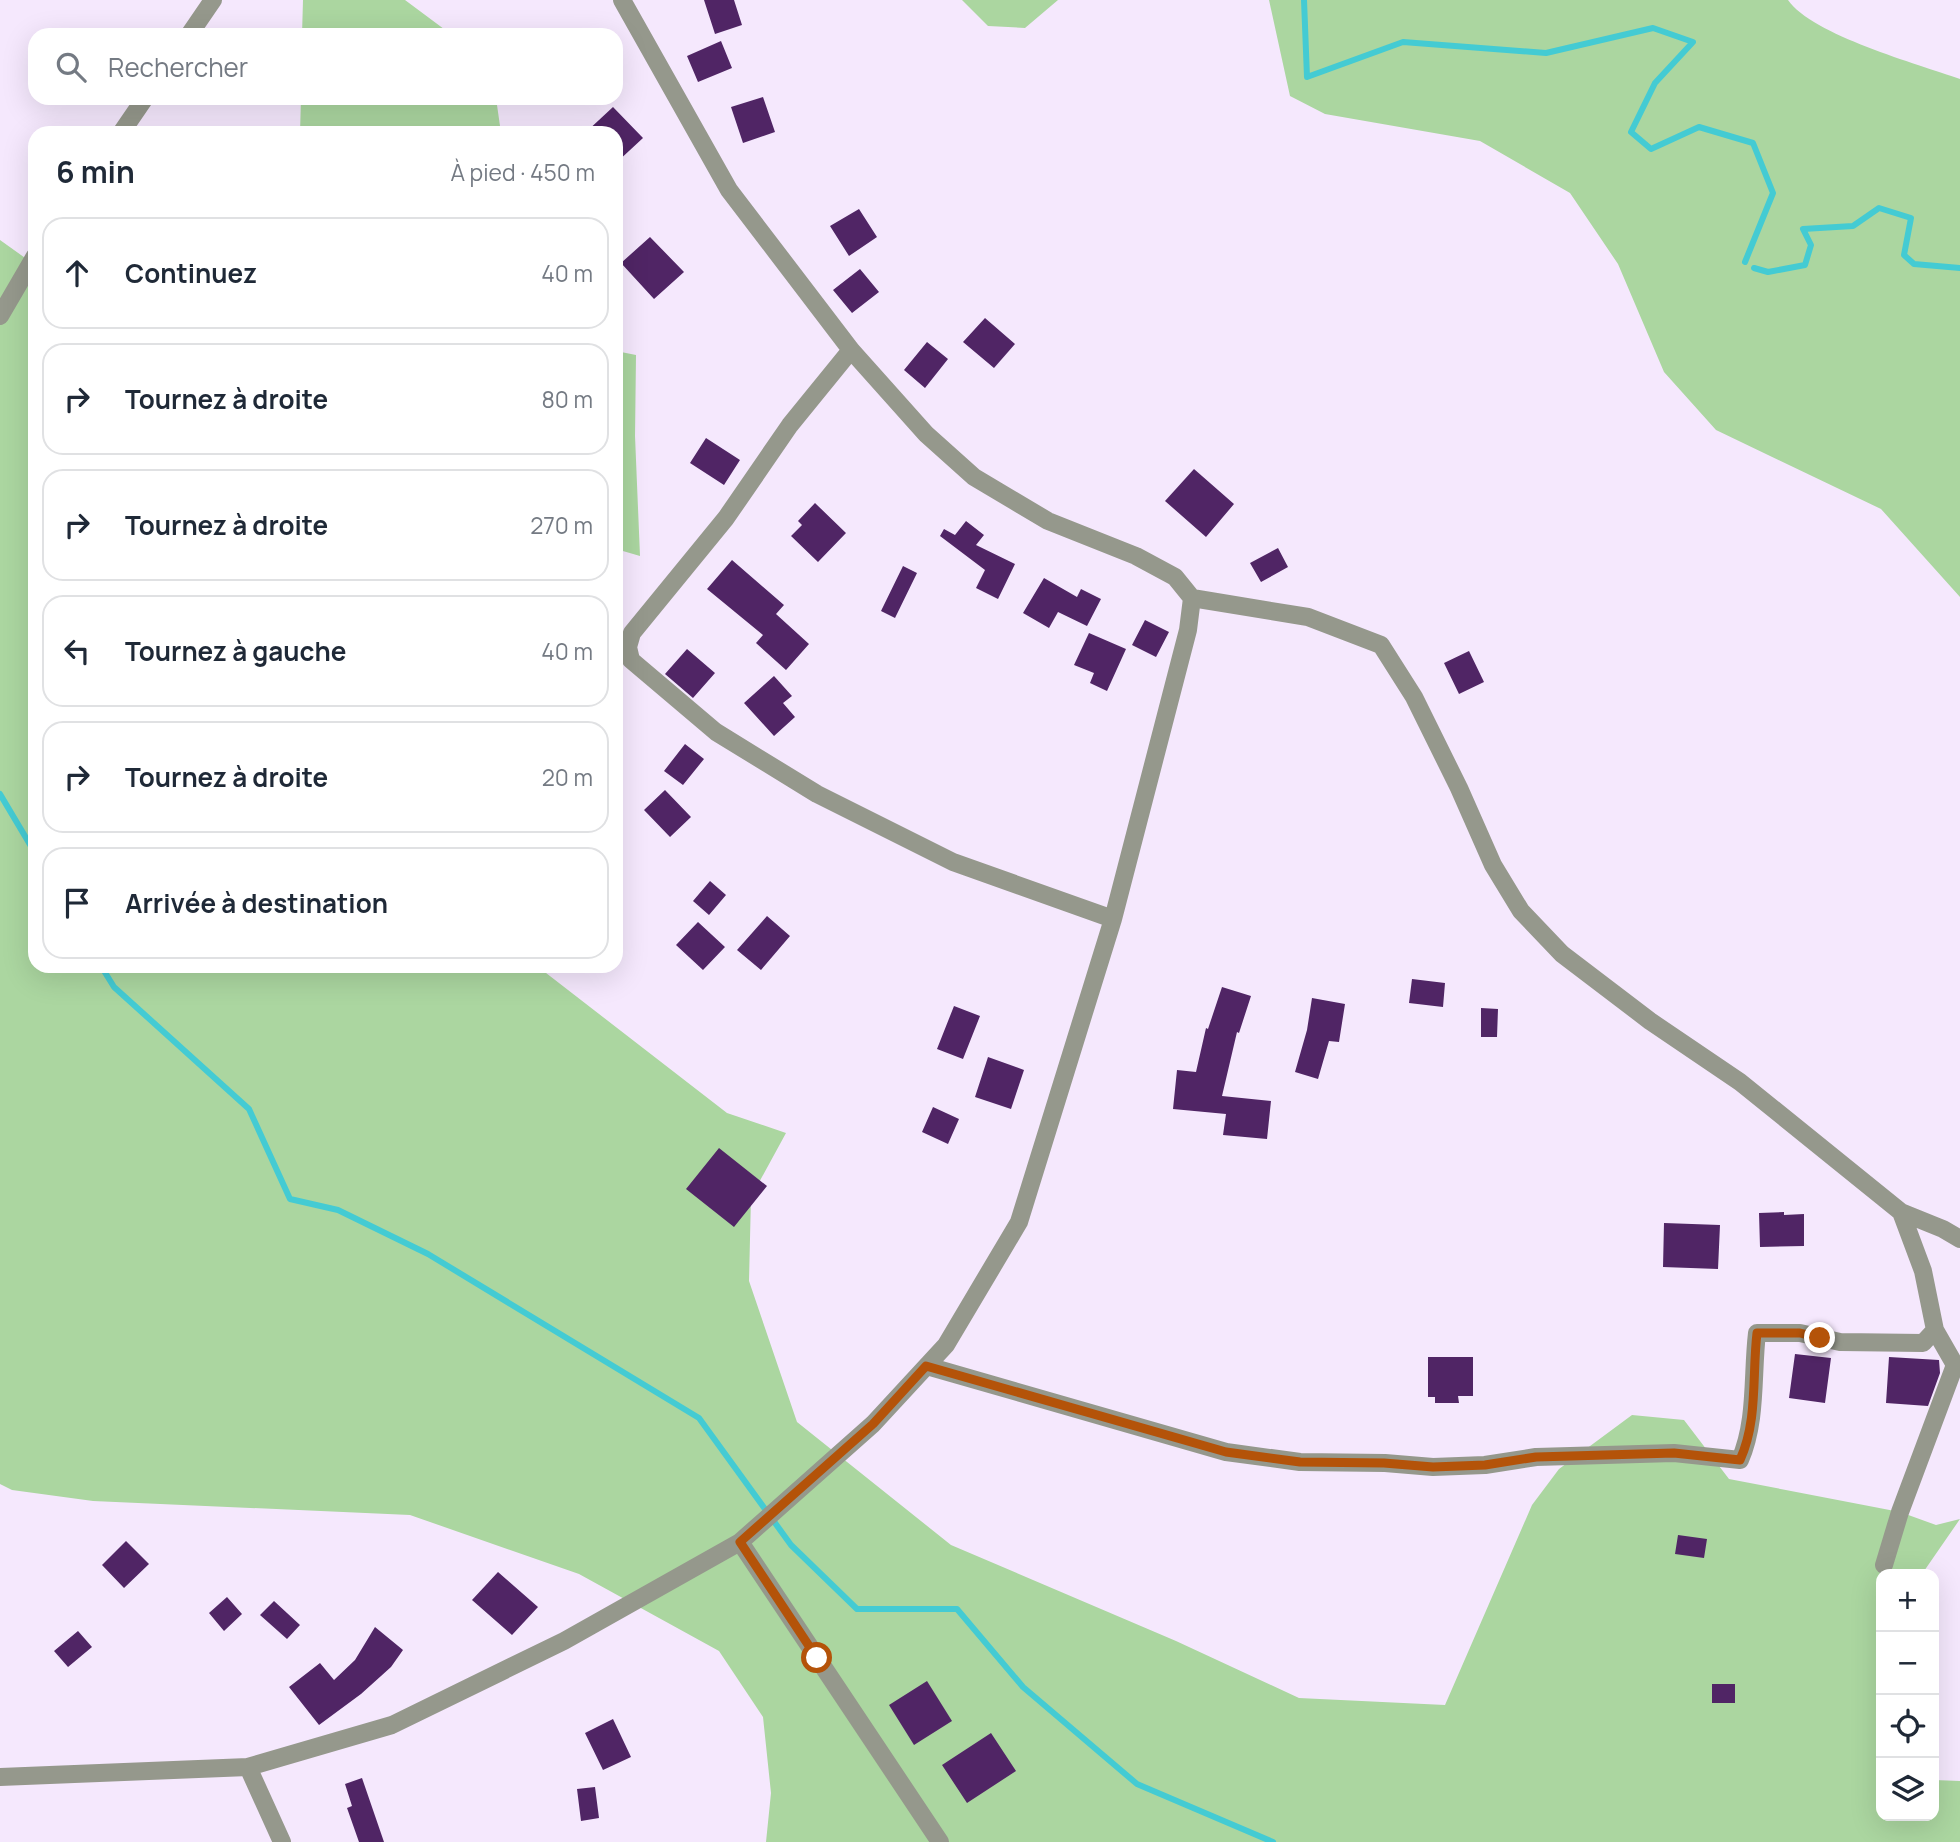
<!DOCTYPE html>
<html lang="fr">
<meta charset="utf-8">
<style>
body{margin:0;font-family:Manrope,sans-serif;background:#f6f6f7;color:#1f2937}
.controls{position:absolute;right:21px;bottom:21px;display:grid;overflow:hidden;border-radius:14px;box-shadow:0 7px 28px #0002}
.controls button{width:63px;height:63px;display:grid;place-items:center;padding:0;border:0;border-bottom:2px solid #e0e1e3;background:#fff;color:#1f2937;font:35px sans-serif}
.stop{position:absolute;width:21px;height:21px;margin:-16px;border:5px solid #b45309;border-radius:50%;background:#fff}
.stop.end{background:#b45309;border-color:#fff;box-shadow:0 2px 7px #0008}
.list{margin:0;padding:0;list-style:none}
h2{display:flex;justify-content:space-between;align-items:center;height:91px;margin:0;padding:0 28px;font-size:30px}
h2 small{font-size:23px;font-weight:400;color:#747a83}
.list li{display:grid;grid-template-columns:46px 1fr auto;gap:21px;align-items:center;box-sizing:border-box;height:112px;margin:0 14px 14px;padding:0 14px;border:2px solid #e0e1e3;border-radius:21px}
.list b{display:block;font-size:26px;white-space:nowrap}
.list em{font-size:23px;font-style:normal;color:#747a83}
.icon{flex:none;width:38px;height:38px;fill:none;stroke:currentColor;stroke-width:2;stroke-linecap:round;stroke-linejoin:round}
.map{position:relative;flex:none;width:1960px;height:1842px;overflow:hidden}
.search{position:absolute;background:#fff;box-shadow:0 7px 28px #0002;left:28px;top:28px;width:595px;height:77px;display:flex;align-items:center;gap:18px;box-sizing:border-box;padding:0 24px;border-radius:21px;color:#747a83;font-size:26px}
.panel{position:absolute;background:#fff;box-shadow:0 7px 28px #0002;left:28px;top:126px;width:595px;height:847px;border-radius:21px}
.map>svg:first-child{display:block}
.green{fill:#abd6a0}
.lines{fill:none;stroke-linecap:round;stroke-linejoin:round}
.stream{stroke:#44cbd3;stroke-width:6}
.building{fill:#502565}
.minor{stroke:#95988c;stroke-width:18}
.route{stroke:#b45309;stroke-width:9}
</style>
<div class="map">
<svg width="1960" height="1842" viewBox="0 0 1960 1842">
<rect width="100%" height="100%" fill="#f5e8fd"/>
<!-- green -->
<path class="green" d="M303 0H405L452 35H302Z
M962 0H1058L1025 28 988 26Z
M1269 0H1788C1812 35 1918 64 1960 79V597L1881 509 1716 430 1664 372 1618 264 1570 193 1480 141 1325 114 1290 96Z
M301 98H496L501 133H300Z
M0 240 35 265V966H537L727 1113 786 1133 751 1197 749 1281 797 1422 951 1545 1176 1641 1299 1698 1445 1705 1532 1505 1559 1469 1632 1415 1684 1420 1729 1479 1900 1512 1936 1525 1960 1519 1922 1574H1881V1816H1934V1780L1960 1781V1842H766L771 1793 763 1717 719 1651 579 1574 410 1515 93 1501 12 1490 0 1484Z
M616 351 636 355 635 436 640 556 616 549Z"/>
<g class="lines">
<!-- stream -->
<path class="stream" d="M1304 0 1307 77 1403 42 1546 53 1653 28 1693 42 1655 83 1631 132 1651 149 1699 127 1753 143 1773 193 1745 262
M1754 268 1768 272 1805 265 1811 245 1803 229 1853 226 1879 208 1911 218 1904 255 1914 264 1960 268
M0 794 35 853
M101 966 114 987 249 1109 290 1199 338 1210 428 1254 699 1418 791 1545 857 1609H957L1023 1687 1137 1784 1273 1842"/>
</g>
<!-- building -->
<path class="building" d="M704 0H734L742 25 715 34Z
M721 41 732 68 698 82 687 56Z
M763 97 775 132 743 143 731 107Z
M613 107 643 138 616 163V133H585Z
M859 209 877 237 849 256 830 226Z
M650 237 684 272 654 299 621 263Z
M860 269 879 292 852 313 833 290Z
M985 318 1015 344 994 368 963 342Z
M927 342 948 359 925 388 904 370Z
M706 438 740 460 724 485 690 463Z
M1194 469 1234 504 1206 537 1165 501Z
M815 503 846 533 818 562 791 536 802 525 798 521Z
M966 521 984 535 976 545 1015 564 998 599 976 588 985 570 940 536 944 529 955 535Z
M1278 548 1288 567 1261 582 1250 563Z
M732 560 784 605 776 614 809 644 786 670 756 643 763 635 707 589Z
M903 566 917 573 895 618 881 611Z
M1044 578 1077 597 1081 589 1101 599 1087 626 1058 612 1049 628 1023 613Z
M1145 620 1169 632 1156 657 1132 645Z
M1089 633 1126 649 1107 691 1090 683 1094 673 1074 665Z
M687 649 715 673 693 698 665 674Z
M1469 651 1484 682 1459 694 1444 663Z
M774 676 792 696 783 703 795 717 774 736 744 703Z
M685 744 704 759 683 785 664 771Z
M665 790 691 817 670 837 644 810Z
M710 881 726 895 709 915 693 901Z
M767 916 790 936 761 970 737 950Z
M698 922 725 947 703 970 676 945Z
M1412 979 1445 983 1443 1007 1409 1003Z
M1222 987 1251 996 1239 1033 1237 1032 1222 1096 1271 1101 1267 1139 1223 1135 1226 1114 1173 1109 1177 1070 1196 1072 1206 1028 1208 1029Z
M1312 998 1345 1004 1339 1042 1329 1041 1318 1079 1295 1072 1307 1030Z
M954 1006 980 1016 963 1059 937 1049Z
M1481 1008 1498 1009 1497 1037H1481Z
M988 1057 1024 1070 1011 1109 975 1097Z
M933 1107 959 1119 948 1144 922 1132Z
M719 1148 767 1186 734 1227 686 1189Z
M1784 1212V1215L1804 1214V1246L1760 1247 1759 1213Z
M1664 1223 1720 1225 1718 1269 1663 1267Z
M1795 1354 1831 1358 1825 1403 1789 1398Z
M1428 1357H1473V1396H1458L1459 1403H1435V1397H1428Z
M1889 1357 1939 1360 1940 1373 1928 1406 1886 1403Z
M1678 1535 1707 1539 1704 1558 1675 1554Z
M126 1541 149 1564 124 1588 102 1565Z
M498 1572 538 1607 512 1635 472 1600Z
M227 1597 242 1614 224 1631 209 1613Z
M274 1601 300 1625 287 1639 260 1615Z
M375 1627 403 1650 391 1667 361 1694 319 1725 289 1687 320 1663 334 1680 355 1660Z
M78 1631 92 1647 68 1667 54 1651Z
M927 1681 952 1721 914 1745 889 1705Z
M1712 1684H1735V1703H1712Z
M613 1719 631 1757 603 1770 585 1733Z
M991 1733 1016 1771 967 1803 942 1765Z
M362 1778 384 1842H359L347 1808 352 1806 345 1784Z
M595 1787 599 1818 581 1821 577 1789Z"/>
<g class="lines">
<!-- minor -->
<path class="minor" d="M189 35 213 0
M121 133 145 98
M0 316 35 256
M851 350 790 425 726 518 632 633 628 647 631 660 716 732 817 794 953 862 1113 919
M1192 598 1308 617 1381 645 1414 697 1459 788 1493 865 1521 911 1562 954 1650 1021 1740 1082 1901 1212 1923 1271 1935 1330 1955 1365 1900 1512 1884 1565
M1901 1212 1943 1229 1960 1239
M927 1366 1226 1452 1300 1462 1385 1463 1433 1467 1485 1465 1536 1457 1674 1453 1740 1460C1757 1421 1752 1375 1757 1333H1800L1840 1342 1923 1343 1935 1330
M740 1542 940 1842
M248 1767 282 1842
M0 1777 248 1767 392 1725 564 1641 740 1542 873 1424 946 1345 1019 1222 1113 919 1188 630 1192 598 1175 577 1136 556 1048 521 974 477 926 434 851 350 729 190 622 0"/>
</g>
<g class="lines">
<!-- route -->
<path class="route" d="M817 1658 740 1542 873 1424 926 1366 1226 1452 1300 1462 1384 1463 1433 1467 1485 1465 1536 1457 1674 1453 1740 1460C1758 1421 1752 1375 1757 1333H1800L1820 1338"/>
</g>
</svg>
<div class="controls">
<button>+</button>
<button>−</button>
<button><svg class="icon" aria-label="locate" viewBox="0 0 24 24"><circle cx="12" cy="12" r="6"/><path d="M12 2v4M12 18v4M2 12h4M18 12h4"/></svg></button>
<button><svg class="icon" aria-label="layers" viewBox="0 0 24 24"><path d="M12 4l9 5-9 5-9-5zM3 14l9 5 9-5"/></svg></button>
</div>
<div class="stop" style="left:817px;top:1658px"></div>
<div class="stop end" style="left:1820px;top:1338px"></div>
<div class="search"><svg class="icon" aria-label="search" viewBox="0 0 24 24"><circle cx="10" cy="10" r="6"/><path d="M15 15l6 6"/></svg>Rechercher</div>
<section class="panel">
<h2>6 min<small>À pied · 450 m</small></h2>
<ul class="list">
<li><svg class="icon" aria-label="ahead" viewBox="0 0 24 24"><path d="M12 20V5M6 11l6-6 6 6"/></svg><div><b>Continuez</b></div><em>40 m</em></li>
<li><svg class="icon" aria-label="right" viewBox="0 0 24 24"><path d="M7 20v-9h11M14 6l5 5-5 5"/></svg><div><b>Tournez à droite</b></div><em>80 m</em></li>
<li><svg class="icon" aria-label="right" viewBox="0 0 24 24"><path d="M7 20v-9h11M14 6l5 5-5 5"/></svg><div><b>Tournez à droite</b></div><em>270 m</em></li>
<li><svg class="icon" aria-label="left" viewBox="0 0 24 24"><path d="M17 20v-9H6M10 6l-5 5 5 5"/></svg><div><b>Tournez à gauche</b></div><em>40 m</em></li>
<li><svg class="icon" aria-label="right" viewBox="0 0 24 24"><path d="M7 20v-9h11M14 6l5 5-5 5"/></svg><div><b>Tournez à droite</b></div><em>20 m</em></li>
<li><svg class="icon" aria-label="arrive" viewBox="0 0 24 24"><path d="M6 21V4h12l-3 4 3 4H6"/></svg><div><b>Arrivée à destination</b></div></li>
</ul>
</section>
</div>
